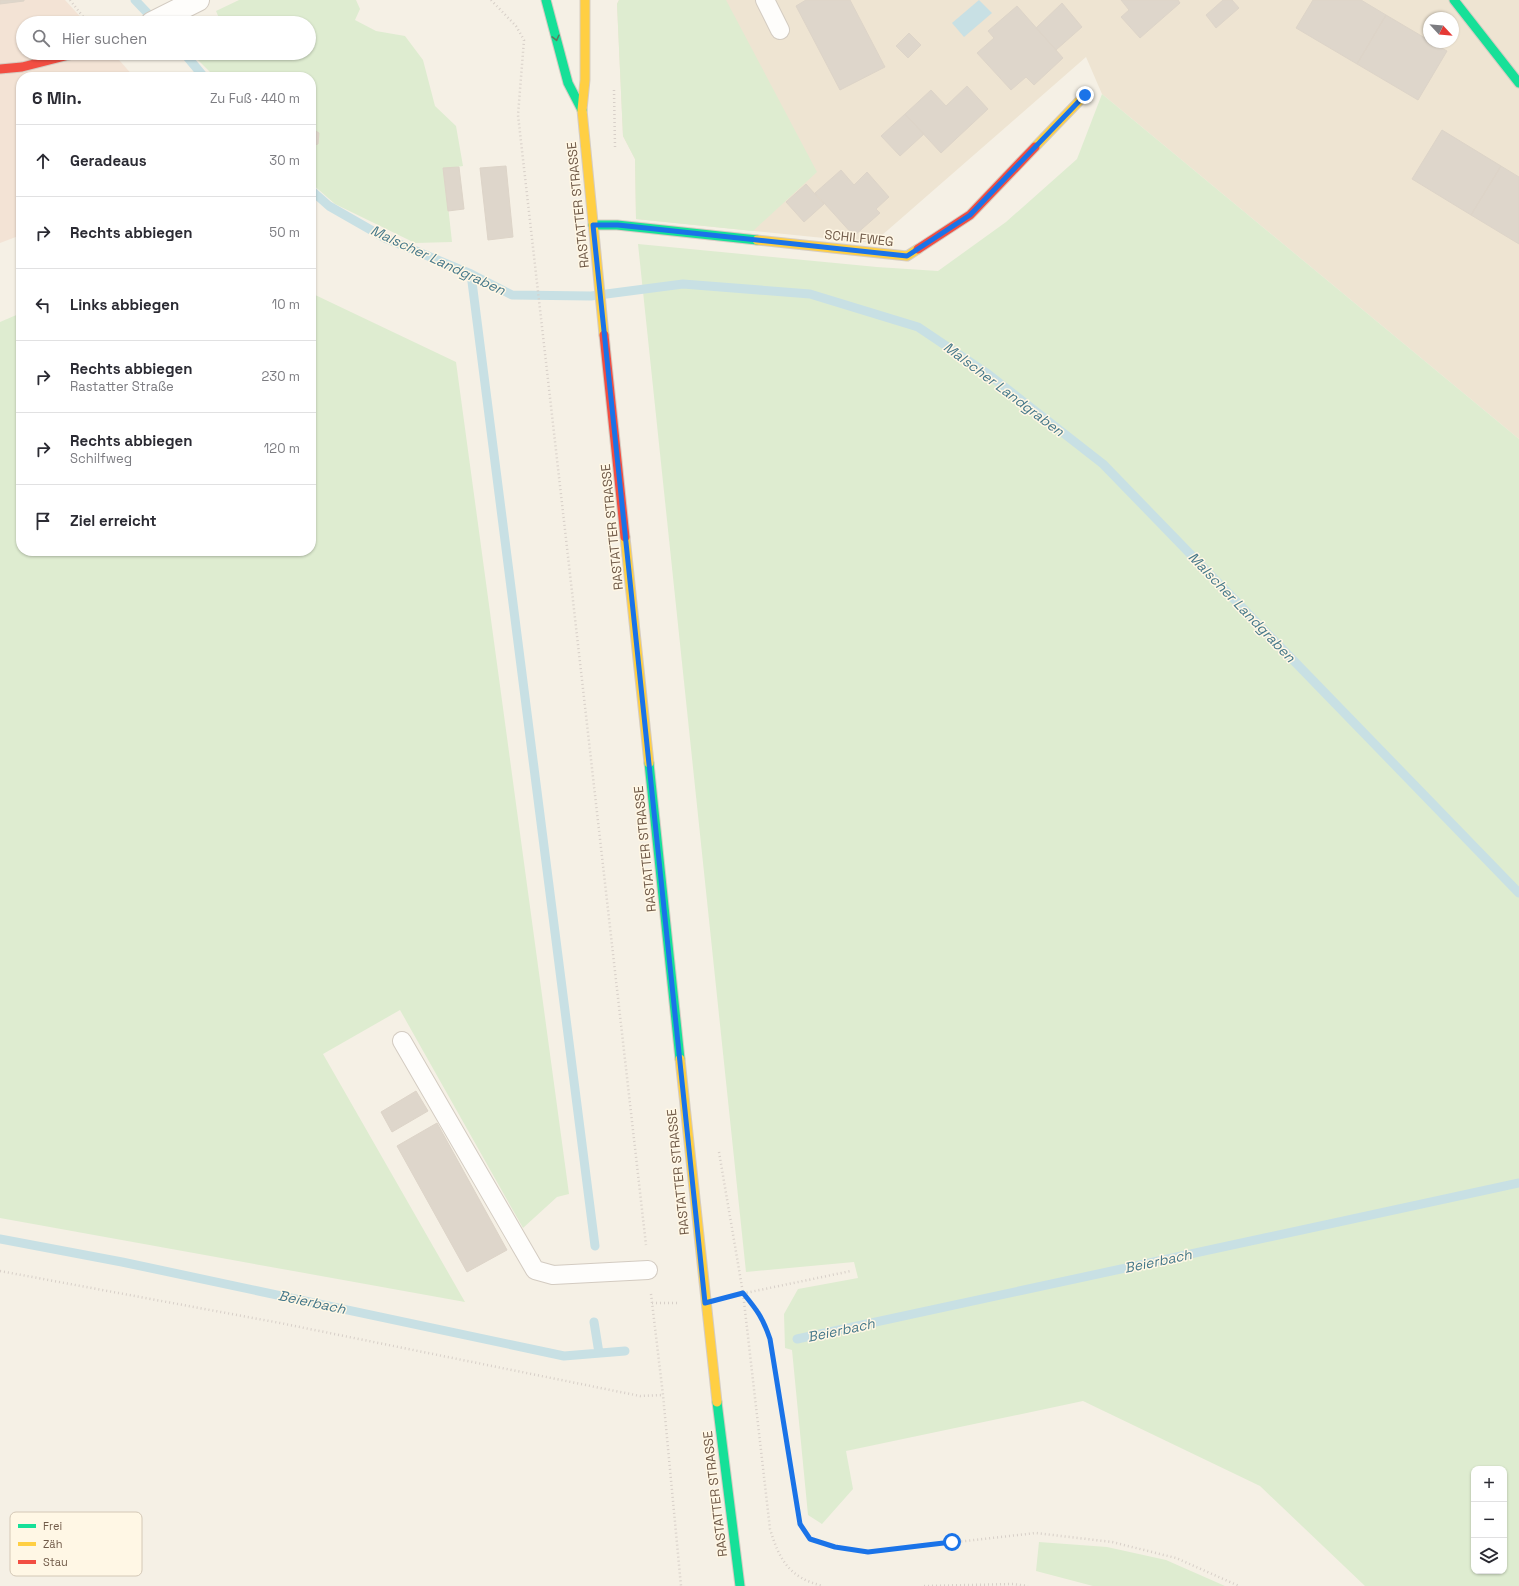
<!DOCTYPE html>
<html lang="de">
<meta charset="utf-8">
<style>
body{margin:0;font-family:"Space Grotesk",sans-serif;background:#f2f2f3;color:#2b2b33}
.controls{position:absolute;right:12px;bottom:12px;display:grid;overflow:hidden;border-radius:8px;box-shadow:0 1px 3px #0004}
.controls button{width:36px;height:36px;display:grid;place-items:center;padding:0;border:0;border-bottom:1px solid #e1e1e2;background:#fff;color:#2b2b33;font:20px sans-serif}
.compass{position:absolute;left:1423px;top:12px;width:36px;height:36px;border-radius:50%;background:#fff;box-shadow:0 1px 3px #0004;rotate:116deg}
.stop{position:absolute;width:12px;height:12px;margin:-9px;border:3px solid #1a73e8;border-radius:50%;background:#fff}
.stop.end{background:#1a73e8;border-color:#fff;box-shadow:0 1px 4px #0008}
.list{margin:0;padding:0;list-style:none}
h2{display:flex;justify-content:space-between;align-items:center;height:52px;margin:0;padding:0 16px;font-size:17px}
h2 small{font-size:13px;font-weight:400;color:#7c7c81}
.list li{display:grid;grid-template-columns:26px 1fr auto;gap:12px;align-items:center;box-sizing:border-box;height:72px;padding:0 16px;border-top:1px solid #e1e1e2}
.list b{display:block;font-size:15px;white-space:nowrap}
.list p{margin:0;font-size:13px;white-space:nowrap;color:#7c7c81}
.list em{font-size:13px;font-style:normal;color:#7c7c81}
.icon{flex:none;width:22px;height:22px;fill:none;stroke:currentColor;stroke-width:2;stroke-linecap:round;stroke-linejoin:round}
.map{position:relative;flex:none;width:1519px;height:1586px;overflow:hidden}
.search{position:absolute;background:#fff;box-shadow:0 1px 3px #0004;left:16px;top:16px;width:300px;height:44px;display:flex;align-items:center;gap:10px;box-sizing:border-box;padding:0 14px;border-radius:22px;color:#7c7c81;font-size:15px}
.panel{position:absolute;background:#fff;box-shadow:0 1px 3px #0004;left:16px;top:72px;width:300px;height:484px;border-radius:16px}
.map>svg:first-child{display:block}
.residential{fill:#eee4d2;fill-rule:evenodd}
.commercial{fill:#f3e3d5}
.green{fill:#deecd0;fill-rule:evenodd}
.water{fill:#c8e0e4}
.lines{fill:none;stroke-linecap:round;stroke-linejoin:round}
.stream{stroke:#c8e0e4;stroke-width:9}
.building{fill:#ded6cb;stroke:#ddd4c8}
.lane-casing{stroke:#d3cbc1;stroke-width:20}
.street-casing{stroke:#d3cbc1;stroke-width:24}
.fast-casing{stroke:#d5ccc2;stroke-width:11}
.slow-casing{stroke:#d5ccc2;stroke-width:11}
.jam-casing{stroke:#d5ccc2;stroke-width:11}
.path{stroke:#d7cfc8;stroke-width:2.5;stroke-dasharray:1 3;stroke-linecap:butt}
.lane{stroke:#fefdfb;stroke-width:18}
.street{stroke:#fefdfb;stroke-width:22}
.fast{stroke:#16e098;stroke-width:9}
.slow{stroke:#ffcf43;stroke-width:9}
.jam{stroke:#f24e42;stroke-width:9}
.oneway{stroke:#5a7c5c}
.route{stroke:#1a73e8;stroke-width:5}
.labels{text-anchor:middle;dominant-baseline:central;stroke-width:3;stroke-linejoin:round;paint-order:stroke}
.street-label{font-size:13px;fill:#705a48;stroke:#fff7e5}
.water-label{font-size:14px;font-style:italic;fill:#46788a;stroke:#fff7e5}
.key{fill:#fff7e5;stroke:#d4c8b6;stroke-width:1}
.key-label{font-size:11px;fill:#705a48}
</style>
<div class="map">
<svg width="1519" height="1586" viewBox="0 0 1519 1586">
<rect width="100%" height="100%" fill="#f5f0e5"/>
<!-- residential -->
<path class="residential" d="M619 0H1519V439L1102 94 1086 57 873 243 636 219 635 159 623 136 617 4ZM1429 18H1453V42H1429Z"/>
<!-- commercial -->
<path class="commercial" d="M0 0H65L86 23H23V53H113L134 77H21V235L0 243Z"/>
<!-- green -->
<path class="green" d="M239 0H356L360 9 355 20 376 31 405 36 423 60 435 106 456 126 463 166 444 169 452 242 415 243 335 204 311 183V77H215L191 53H309V23H209L219 18 216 11Z
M619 0H726L817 172 753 231 636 219 635 159 623 136 617 4Z
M1102 94 1519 439V1586H1365L1260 1486 1083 1401 846 1451 853 1489 822 1524 808 1515 792 1350 785 1348 784 1314 798 1289 858 1278 854 1262 746 1272 638 244 877 267 938 271 1006 222 1077 159ZM1474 1469H1504V1571H1474Z
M311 293 456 362 569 1194 557 1197 523 1228 400 1010 323 1054 465 1302 0 1218V322L21 313V551H311Z
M1039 1542 1107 1547 1166 1560 1225 1586H1093L1036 1571Z"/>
<!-- water -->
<path class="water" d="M979 0 992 13 964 37 952 23Z"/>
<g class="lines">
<!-- stream -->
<path class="stream" d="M135 0 155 21
M184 53 204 77
M311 190 329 206 385 238 471 274 512 295 591 296 683 284 810 294 918 327 988 374 1103 464 1519 893
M471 274 595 1246
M0 1239 122 1262 564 1356 625 1351
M594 1322 599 1353
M797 1339 1519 1183"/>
</g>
<!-- building -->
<path class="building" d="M0 0H24V1L0 4Z
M806 0H850L885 67 840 90 796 6Z
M1121 0H1178L1180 3 1140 38 1121 17 1129 10Z
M1223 0H1232L1239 8 1216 28 1206 15Z
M1313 0H1361L1386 15 1357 64 1296 28Z
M1062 3 1082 27 1056 50 1036 28Z
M1017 6 1063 58 1034 85 1026 77 1011 90 977 53 994 38 988 31Z
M1386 15 1447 51 1418 100 1357 64Z
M909 33 921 45 908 58 896 46Z
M967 86 988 109 941 153 905 114 931 90 946 106Z
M905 114 924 134 900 156 881 136Z
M311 128 319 133 318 144 311 146Z
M1442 130 1501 166 1471 215 1412 179Z
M506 166 513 237 488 240 480 168Z
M1501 166 1519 177V244L1471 215Z
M459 167 464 209 448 211 443 168Z
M841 170 854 185 867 172 889 197 876 209 880 213 854 236 815 193Z
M806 184 824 204 804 222 786 202Z
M416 1091 428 1111 392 1132 381 1112Z
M437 1123 507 1250 467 1272 397 1146Z"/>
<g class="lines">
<!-- lane casing -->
<g class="lane-casing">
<path id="lane" d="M765 0 780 30
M402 1041 535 1270 553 1275 648 1270"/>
</g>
<!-- street casing -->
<g class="street-casing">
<path id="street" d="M152 23 198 0"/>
</g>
<!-- fast casing -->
<g class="fast-casing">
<path id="fast" d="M546 0 568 83 582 110
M1454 0 1519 83
M593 225H617L757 240
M649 763 680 1059
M717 1402 740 1586"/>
</g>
<!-- slow casing -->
<g class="slow-casing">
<path id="slow" d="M585 0V80L582 110 604 335
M1035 147 1085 95
M757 240 907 256 918 249
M625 537 649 763
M680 1059 717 1402"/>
</g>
<!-- jam casing -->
<g class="jam-casing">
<path id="jam" d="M0 69 22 67 77 53
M918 249 970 215 1035 147
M604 335 625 537"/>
</g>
<!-- path -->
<path class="path" d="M70 0 88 23
M491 0 516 26 524 40 518 115 646 1245
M614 90 615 147
M719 1152 743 1293 770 1529C779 1559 789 1578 823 1586
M0 1271 280 1323 640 1396 663 1395
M651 1294 663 1395 681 1586
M743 1294 759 1311 770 1339 800 1524 811 1539 835 1547 868 1552 1036 1533 1112 1542 1176 1558 1239 1586
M731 1296 851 1271
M652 1303H677
M924 1586 1013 1584 1028 1586"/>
<!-- lane -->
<use href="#lane" class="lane"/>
<!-- street -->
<use href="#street" class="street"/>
<!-- fast -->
<use href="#fast" class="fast"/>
<!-- slow -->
<use href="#slow" class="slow"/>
<!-- jam -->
<use href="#jam" class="jam"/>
</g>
<!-- one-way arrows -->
<defs><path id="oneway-chevron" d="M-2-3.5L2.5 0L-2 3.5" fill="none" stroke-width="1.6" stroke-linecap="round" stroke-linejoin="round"/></defs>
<use class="oneway" href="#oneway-chevron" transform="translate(556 38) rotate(76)"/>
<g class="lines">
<!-- route -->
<path class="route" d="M952 1542 868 1552 835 1547 810 1539 800 1524 770 1339C763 1318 757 1310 743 1293L705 1303 593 225H618L907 256 970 215 1085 95"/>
</g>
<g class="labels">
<!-- street labels -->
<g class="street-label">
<text transform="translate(578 205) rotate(-96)">RASTATTER STRASSE</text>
<text transform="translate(859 238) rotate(6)">SCHILFWEG</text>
<text transform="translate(612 527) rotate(-96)">RASTATTER STRASSE</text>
<text transform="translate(645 849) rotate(-96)">RASTATTER STRASSE</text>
<text transform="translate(678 1172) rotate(-96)">RASTATTER STRASSE</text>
<text transform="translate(715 1494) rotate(-97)">RASTATTER STRASSE</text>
</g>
<!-- water labels -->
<g class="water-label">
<text transform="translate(438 260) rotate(25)">Malscher Landgraben</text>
<text transform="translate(1004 389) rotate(37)">Malscher Landgraben</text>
<text transform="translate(1242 607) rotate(46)">Malscher Landgraben</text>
<text transform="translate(1158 1261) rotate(-12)">Beierbach</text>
<text transform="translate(312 1302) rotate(12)">Beierbach</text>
<text transform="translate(841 1330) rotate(-12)">Beierbach</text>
</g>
</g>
<!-- legend -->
<rect x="10" y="1512" width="132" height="64" rx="6" class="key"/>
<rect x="18" y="1524" width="18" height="4" fill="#16e098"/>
<rect x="18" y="1542" width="18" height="4" fill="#ffcf43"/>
<rect x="18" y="1560" width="18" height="4" fill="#f24e42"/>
<g class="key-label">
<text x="43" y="1530">Frei</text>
<text x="43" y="1548">Zäh</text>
<text x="43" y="1566">Stau</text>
</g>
</svg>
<div class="controls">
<button>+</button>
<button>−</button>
<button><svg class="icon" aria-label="layers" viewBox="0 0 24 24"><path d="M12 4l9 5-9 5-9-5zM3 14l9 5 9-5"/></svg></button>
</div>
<svg class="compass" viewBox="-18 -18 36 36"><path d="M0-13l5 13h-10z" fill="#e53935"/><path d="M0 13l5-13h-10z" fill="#7c7c81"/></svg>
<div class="stop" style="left:952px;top:1542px"></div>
<div class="stop end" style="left:1085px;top:95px"></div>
<div class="search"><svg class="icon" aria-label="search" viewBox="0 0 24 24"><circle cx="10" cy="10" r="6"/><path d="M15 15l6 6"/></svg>Hier suchen</div>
<section class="panel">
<h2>6 Min.<small>Zu Fuß · 440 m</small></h2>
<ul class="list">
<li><svg class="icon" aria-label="ahead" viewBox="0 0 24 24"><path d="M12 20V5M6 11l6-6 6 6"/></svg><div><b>Geradeaus</b></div><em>30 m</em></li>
<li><svg class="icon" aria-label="right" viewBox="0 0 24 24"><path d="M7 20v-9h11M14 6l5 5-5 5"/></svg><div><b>Rechts abbiegen</b></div><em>50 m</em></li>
<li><svg class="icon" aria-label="left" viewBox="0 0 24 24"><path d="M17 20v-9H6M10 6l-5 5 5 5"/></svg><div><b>Links abbiegen</b></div><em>10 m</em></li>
<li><svg class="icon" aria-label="right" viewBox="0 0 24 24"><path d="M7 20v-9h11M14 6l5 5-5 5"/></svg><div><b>Rechts abbiegen</b><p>Rastatter Straße</p></div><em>230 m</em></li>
<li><svg class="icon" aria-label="right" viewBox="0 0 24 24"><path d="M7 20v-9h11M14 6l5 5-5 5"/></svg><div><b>Rechts abbiegen</b><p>Schilfweg</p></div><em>120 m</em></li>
<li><svg class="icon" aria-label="arrive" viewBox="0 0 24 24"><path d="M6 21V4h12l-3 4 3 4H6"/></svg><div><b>Ziel erreicht</b></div></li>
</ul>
</section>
</div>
